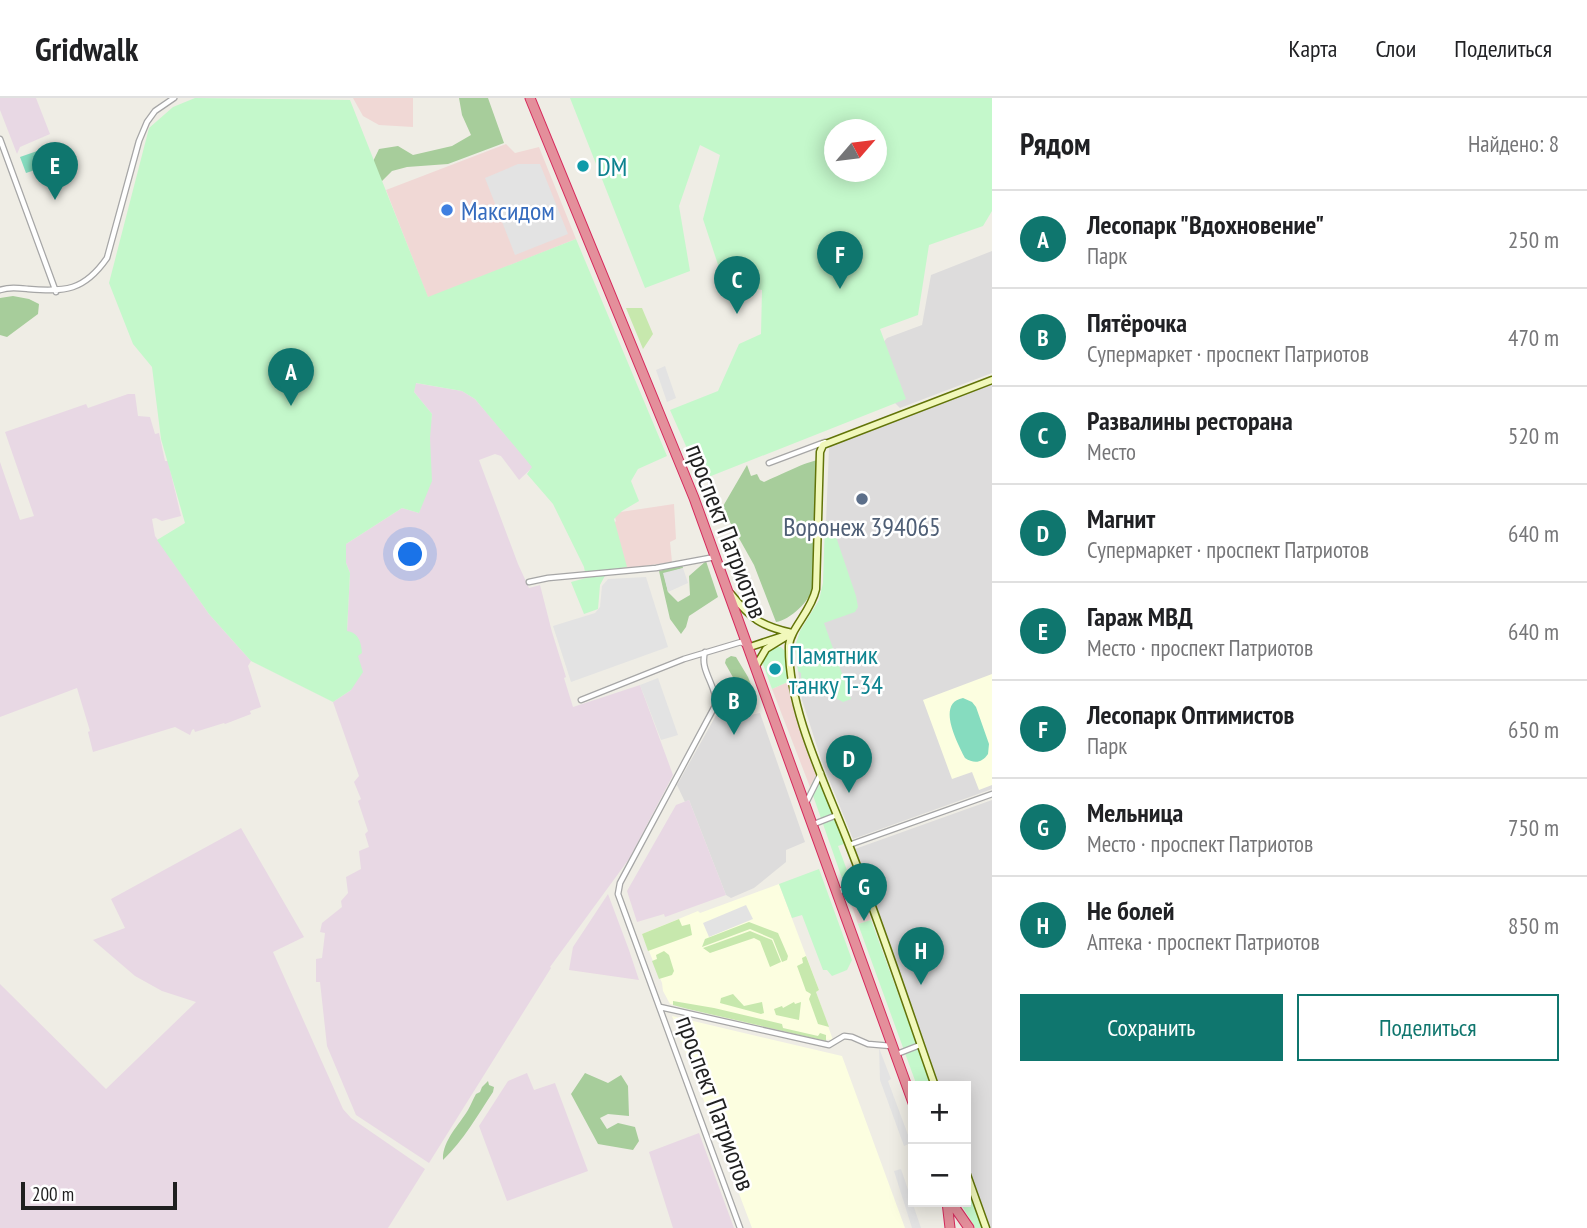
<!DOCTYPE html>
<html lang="ru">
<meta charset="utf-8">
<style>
body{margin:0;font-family:"PT Sans Narrow",sans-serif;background:#f2f2f2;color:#202124}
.controls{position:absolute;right:21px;bottom:21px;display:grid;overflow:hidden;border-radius:0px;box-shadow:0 4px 18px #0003}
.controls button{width:63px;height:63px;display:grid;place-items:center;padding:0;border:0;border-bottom:2px solid #e0e0e0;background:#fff;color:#202124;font:35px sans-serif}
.compass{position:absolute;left:824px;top:21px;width:63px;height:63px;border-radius:50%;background:#fff;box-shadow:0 4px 18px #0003;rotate:62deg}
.scale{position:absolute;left:21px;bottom:18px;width:156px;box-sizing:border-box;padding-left:7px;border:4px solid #1f1f1f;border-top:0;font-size:19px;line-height:24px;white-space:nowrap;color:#1f1f1f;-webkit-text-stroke:5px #fff;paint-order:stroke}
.you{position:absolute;left:411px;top:457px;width:24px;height:24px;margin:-18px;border:5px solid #fff;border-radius:50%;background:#1a73e8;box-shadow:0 0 0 10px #1a73e833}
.badge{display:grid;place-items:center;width:46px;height:46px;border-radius:50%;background:#0f766e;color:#fff;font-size:23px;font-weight:700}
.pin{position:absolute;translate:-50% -58px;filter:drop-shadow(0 2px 4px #0008)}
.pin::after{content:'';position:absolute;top:37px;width:24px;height:21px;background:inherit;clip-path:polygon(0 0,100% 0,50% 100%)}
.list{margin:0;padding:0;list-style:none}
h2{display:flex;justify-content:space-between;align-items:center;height:91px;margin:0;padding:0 28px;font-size:30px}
h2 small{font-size:23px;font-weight:400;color:#757577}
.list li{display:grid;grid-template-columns:46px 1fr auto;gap:21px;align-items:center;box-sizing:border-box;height:98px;padding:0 28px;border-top:2px solid #e0e0e0}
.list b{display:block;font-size:26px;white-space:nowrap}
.list p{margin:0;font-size:23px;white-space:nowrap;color:#757577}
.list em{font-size:23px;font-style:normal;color:#757577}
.actions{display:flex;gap:14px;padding:21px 28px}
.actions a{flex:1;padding:16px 0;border:2px solid #0f766e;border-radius:0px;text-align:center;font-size:24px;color:#0f766e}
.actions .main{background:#0f766e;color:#fff}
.map{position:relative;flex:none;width:992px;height:1130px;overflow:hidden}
header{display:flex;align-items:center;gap:42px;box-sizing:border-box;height:98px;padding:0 35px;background:#fff;border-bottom:2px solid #e0e0e0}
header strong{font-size:33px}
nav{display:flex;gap:38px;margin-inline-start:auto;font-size:24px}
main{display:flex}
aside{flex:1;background:#fff}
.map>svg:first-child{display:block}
.residential{fill:#dddcdc}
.commercial{fill:#f0d8d5}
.industrial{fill:#e8d8e4}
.education{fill:#fcfee0}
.grass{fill:#c7e8ad}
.forest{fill:#a7cd9b}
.park{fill:#c4f8cb;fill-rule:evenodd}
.pitch{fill:#86dcbf}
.parking{fill:#e3e3e3}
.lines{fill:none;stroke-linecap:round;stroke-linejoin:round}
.street-casing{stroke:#a6a6a6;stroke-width:7}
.secondary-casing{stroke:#627408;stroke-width:9}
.highway-casing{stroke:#d62a5c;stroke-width:11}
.street{stroke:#fff;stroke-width:4.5}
.secondary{stroke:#f1f8bb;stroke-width:6}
.highway{stroke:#e48f9b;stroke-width:9}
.culture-dot{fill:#0f9aa8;stroke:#fff;stroke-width:2.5}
.shop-dot{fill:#3f7fe0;stroke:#fff;stroke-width:2.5}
.service-dot{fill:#5c6f8a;stroke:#fff;stroke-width:2.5}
.labels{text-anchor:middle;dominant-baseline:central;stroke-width:5;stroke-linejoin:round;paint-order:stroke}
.culture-label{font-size:26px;fill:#0d838f;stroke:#fff;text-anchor:start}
.shop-label{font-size:26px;fill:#366cbe;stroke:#fff;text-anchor:start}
.service-label{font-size:26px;fill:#4e5e75;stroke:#fff}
.street-label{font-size:26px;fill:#1f1f1f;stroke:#fff}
</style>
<header>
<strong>Gridwalk</strong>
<nav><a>Карта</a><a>Слои</a><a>Поделиться</a></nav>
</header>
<main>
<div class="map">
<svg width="992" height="1130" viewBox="0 0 992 1130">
<rect width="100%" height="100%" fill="#efede5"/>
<!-- residential -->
<path class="residential" d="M992 153V275L900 310 893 303 877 252 887 240 922 227 931 177Z
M992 285V691L853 741 822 664 802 602 795 550 823 498 829 350 834 345Z
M719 612 735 620 760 615 805 744 786 752V764L754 790 731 800 726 797 689 702 685 704 677 687Z
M992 702V1130H989L966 1063V988H939L855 751Z"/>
<!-- commercial -->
<path class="commercial" d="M353 0H413V29L379 27 363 18Z
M506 46 515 55 539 49 576 141 428 200 386 92Z
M674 406 676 441 670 444 672 464 623 471 613 426 616 423 614 415Z
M790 583 819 672 810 689 772 591Z
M857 793 862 798 871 822 858 826 848 797 851 794Z"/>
<!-- industrial -->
<path class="industrial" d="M0 0H36L50 36 20 49 17 56 0 12Z
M415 285 462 293 475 301 533 369 519 382 501 358 495 356 479 362 518 466 529 490 540 487 552 534 566 579 564 580 573 609 640 587 673 677 629 761 550 869 551 870 429 1065 356 1017 327 948 320 884H316V861L322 860 325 835 320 834 322 825 342 809 341 803 348 795 346 779 361 771 359 753 369 749 365 736 368 733 358 703 361 701 354 684 359 678 333 604 351 592 347 533 350 475 346 465V446L402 410 419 415 432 316 414 294Z
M128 296H135L138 318 150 319 155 336 159 335 165 363H168L181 418 162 423 156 420 152 421 155 438 209 516 251 563 248 568 261 609 250 613 251 616 225 626 224 625 195 634 194 631 192 632 190 637 175 629 93 654 88 634 90 633 77 590 0 619V364L20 422 34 418 5 334 86 306 88 310Z
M689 702 726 797 665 819 664 816 637 824 627 793 676 707Z
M241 730 304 839 273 854 343 1011 351 1020 425 1071 388 1130H0V886L106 991 196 904 162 893 135 878 93 842 125 830 111 801Z
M608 796 629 852 639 882 569 872 573 849Z
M527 975 534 992 555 985 588 1073 507 1103 479 1028 508 983Z
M699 1035 734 1130H673L649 1054Z"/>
<!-- education -->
<path class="education" d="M992 576V687L979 692 972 674 952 681 923 602Z
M779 786 819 892 816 894 833 942 814 941 670 906 663 893 662 885 642 836 698 813 700 815Z
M672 918 842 958 905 1130H752Z"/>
<!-- grass -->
<path class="grass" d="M626 210H642L653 236 643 251Z
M679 821 682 828 690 826 692 837 648 853 642 836Z
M749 824 778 835 788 858 787 862 782 864 773 841 750 831 702 849 705 841Z
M750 833 772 842 781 864 770 869 760 843 754 840 710 855 703 850Z
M664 853 669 857 674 873 672 877 659 881 652 863 657 861 656 857Z
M806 858 819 892 816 894 829 929 818 926 809 901 811 896 806 893 797 868 803 865 802 860Z
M733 896 744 908 762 904 764 915 761 916 720 905 721 900Z
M673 903 714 910 782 926 783 930 818 938 820 935 826 937V943L688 911 673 907Z
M794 904 795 906 801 904 799 922 776 917 774 911 782 908 783 910Z"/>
<!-- forest -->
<path class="forest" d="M459 0H488L504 45 448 66 407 69 392 73 381 84 362 86 379 51 398 48 413 57 452 48 471 37 462 17Z
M13 198 29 201 39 206 38 216 7 239 0 237V200Z
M819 362C819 401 822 452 813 489 810 503 790 522 776 524L754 467 722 410 747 367 751 378 757 376 760 382 764 384C778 378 807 363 819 362Z
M706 463 718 499 689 518 686 529 681 536 670 521 659 473 682 467 683 470 664 476 668 494 678 504 690 497 689 478Z
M731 558 736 559 748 579 757 602 746 609 745 601 725 565 726 561Z
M585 975 608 985 621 977 628 988 629 1018 608 1016 600 1020 607 1031 618 1025 635 1029 639 1043 633 1052 598 1046 571 996Z
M488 983 489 987 494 989 493 994C477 1018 464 1042 443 1062 442 1043 459 1027 468 1012 471 1007 473 1001 476 996L480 994 482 989Z"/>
<!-- park -->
<path class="park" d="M195 0 350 2 428 199 576 141 667 358 638 371 631 383 639 403 622 413 614 421 627 469 608 472 600 487 598 511 584 516 571 484 586 480 584 469 553 406 527 376 532 369 475 301 462 293 416 285 414 294 432 316 430 340 432 383 419 415 402 410 346 446V465L350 475 347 533C359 535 361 544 362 555L358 558 363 574 351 592 333 604 251 563 209 516 157 442 185 425 161 341 152 269 133 246 109 185 149 30 173 9Z
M570 0H992V113L983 128 929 147 918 217 880 231 906 301 701 382 670 312 718 293 739 246 761 236 762 192 724 185 703 121 720 57 700 47 679 108 690 173 645 190ZM834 32H876V74H834Z
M825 423 831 424 856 498 858 509 855 514 824 525 851 601 843 604 821 592 802 596 801 575 798 573 795 548 800 533 819 502 823 485Z
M772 549H781L787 555 790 583 772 591 763 566 764 555Z
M818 674 844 746 838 748 851 783 846 784 843 783 810 689Z
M819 771 852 862 847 872 832 878 827 872H823L802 817 792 820 779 786Z
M871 822 932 988H917L858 826Z
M966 1083 983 1130H975L960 1104H966Z"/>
<!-- pitch -->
<path class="pitch" d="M43 51 50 67 26 75 20 59Z
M963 600 972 604 976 609 989 646 988 656C982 665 974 666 965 660 957 644 936 605 963 600Z"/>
<!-- parking -->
<path class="parking" d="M518 66H540L568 136 515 157 485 80Z
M665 268 676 300 667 304 656 272Z
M683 470 688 485 668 494 663 475Z
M646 479 668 549 571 584 553 528 595 515 600 509 602 488 608 481Z
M658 580 678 637 661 642 640 587Z
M746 807 753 821 709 839 703 825Z
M879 950 891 981 888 983 911 1045 904 1048 880 982Z
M901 1071 921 1130H912L894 1073Z"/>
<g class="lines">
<!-- street casing -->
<g class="street-casing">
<path id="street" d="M0 41 56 194
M0 192C10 189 18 190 28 191 65 194 84 193 107 160L139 43 147 24 155 13 174 0
M769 365 825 344
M529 484 548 480 656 470 715 459
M705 554C699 572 717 588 716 606L620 785 618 796 740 1130
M581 602 684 561 741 544 746 547
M806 705 821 675
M814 726 837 717
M849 747 992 696
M837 794 863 785
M660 909 829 947 844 938 852 939 868 946 891 948
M897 956 920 947"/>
</g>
<!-- secondary casing -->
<g class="secondary-casing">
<path id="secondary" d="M731 496C751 521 761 528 792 535
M750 549 783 538
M756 568 766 551 792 535
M935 988C907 908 880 826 849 747 826 687 788 612 789 548 790 531 811 514 816 491L820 354 823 347 992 282
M966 1074 986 1130"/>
</g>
<!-- highway casing -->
<g class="highway-casing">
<path id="highway" d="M530 0 694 400 913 1005
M947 1104 950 1130
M951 1104 969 1130"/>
</g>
<!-- street -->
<use href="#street" class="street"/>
<!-- secondary -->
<use href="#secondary" class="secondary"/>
<!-- highway -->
<use href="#highway" class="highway"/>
</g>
<!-- markers -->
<g class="culture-dot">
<circle cx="583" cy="68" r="7"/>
<circle cx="775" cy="571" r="7"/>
</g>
<circle class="shop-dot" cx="447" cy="112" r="7"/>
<circle class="service-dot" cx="862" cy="401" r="7"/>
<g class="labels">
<!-- culture labels -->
<g class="culture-label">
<text x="597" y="68">DM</text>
<text x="789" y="556">Памятник<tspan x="789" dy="30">танку Т-34</tspan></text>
</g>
<!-- shop labels -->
<g class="shop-label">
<text x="461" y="112">Максидом</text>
</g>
<!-- service labels -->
<g class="service-label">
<text x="862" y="428">Воронеж 394065</text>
</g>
<!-- street labels -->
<g class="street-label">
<text transform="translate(727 433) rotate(69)">проспект Патриотов</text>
<text transform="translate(716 1005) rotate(70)">проспект Патриотов</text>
</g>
</g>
</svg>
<div class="controls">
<button>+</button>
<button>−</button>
</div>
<svg class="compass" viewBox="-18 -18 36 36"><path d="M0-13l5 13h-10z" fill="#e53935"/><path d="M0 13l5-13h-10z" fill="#757577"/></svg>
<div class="scale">200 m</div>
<div class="you"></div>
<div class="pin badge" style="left:291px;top:308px">A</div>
<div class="pin badge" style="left:734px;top:637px">B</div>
<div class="pin badge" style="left:737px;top:216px">C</div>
<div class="pin badge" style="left:849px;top:695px">D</div>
<div class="pin badge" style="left:55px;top:102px">E</div>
<div class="pin badge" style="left:840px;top:191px">F</div>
<div class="pin badge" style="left:864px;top:823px">G</div>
<div class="pin badge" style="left:921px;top:887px">H</div>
</div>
<aside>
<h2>Рядом<small>Найдено: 8</small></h2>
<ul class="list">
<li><span class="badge">A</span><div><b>Лесопарк &quot;Вдохновение&quot;</b><p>Парк</p></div><em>250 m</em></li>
<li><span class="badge">B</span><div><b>Пятёрочка</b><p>Супермаркет · проспект Патриотов</p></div><em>470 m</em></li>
<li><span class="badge">C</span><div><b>Развалины ресторана</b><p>Место</p></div><em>520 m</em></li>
<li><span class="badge">D</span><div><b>Магнит</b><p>Супермаркет · проспект Патриотов</p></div><em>640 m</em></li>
<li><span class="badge">E</span><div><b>Гараж МВД</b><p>Место · проспект Патриотов</p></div><em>640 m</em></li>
<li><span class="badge">F</span><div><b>Лесопарк Оптимистов</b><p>Парк</p></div><em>650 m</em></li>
<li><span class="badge">G</span><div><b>Мельница</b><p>Место · проспект Патриотов</p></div><em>750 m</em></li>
<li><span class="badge">H</span><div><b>Не болей</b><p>Аптека · проспект Патриотов</p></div><em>850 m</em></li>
</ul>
<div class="actions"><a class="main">Сохранить</a><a>Поделиться</a></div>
</aside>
</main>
